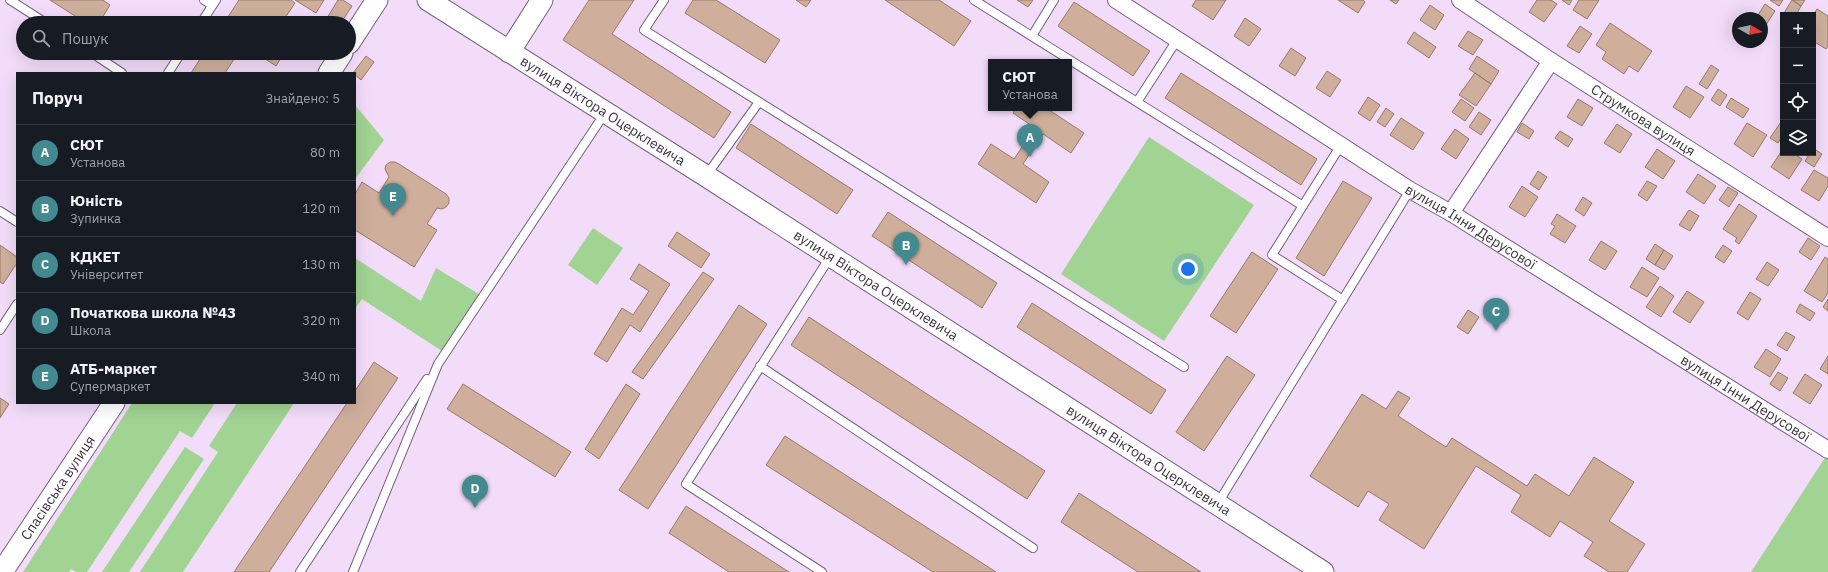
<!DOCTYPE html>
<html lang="uk">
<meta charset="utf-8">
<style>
body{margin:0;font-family:"IBM Plex Sans",sans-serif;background:#20242c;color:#f1f3f6}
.controls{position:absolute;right:12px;top:12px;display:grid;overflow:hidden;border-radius:0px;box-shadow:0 4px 16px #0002}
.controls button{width:36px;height:36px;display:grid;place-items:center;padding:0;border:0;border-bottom:1px solid #363941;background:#171b24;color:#f1f3f6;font:20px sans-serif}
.compass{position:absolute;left:1732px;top:12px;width:36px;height:36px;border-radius:50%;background:#171b24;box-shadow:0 4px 16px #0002;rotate:99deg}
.you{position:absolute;left:1188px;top:269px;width:14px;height:14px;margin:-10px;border:3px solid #fff;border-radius:50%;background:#1a73e8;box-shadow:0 0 0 6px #1a73e833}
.badge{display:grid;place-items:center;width:26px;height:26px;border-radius:50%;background:#428990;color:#fff;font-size:13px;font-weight:700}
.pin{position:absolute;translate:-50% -33px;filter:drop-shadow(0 1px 2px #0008)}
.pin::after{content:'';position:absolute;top:21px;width:14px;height:12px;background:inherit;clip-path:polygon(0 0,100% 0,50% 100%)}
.popup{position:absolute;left:988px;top:59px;width:84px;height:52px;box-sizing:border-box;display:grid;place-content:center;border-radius:0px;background:#171b24;filter:drop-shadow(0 1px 3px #0005);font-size:13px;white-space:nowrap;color:#9ea1a6}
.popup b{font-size:15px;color:#f1f3f6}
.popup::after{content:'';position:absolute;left:50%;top:100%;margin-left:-8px;border:8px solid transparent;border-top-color:#171b24}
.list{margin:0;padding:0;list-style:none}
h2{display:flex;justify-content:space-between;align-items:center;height:52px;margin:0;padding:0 16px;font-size:17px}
h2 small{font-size:13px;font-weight:400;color:#9ea1a6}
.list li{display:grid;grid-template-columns:26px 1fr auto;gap:12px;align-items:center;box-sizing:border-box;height:56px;padding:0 16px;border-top:1px solid #363941}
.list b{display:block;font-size:15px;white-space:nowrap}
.list p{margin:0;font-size:13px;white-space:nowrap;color:#9ea1a6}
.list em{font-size:13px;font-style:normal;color:#9ea1a6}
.icon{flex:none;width:22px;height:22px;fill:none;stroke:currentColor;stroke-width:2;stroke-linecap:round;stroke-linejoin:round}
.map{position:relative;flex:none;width:1828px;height:572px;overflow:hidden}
.search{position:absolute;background:#171b24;box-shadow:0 4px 16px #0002;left:16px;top:16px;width:340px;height:44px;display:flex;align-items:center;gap:10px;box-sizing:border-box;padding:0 14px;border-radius:22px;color:#9ea1a6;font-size:15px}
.panel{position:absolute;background:#171b24;box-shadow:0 4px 16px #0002;left:16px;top:72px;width:340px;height:332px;border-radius:0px}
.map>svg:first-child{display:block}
.green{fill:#a1d392}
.building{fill:#cfaf9c;stroke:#987a68}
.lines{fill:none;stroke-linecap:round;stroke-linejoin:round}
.service-casing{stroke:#75627c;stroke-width:10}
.minor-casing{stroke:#75627c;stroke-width:18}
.tertiary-casing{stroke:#75627c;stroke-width:23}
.service{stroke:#fff;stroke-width:8}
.minor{stroke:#fff;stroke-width:16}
.tertiary{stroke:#fff;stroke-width:21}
.labels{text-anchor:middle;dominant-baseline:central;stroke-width:4;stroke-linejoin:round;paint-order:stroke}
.street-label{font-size:14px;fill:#3d3540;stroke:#faedff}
</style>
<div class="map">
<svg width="1828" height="572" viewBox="0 0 1828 572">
<rect width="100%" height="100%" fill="#f2dcf9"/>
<!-- green -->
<path class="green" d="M355 105 384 140 355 179Z
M1149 137 1254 205 1164 341 1061 274Z
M593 228 623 248 597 285 568 265Z
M355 258 421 301 436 268 482 296 445 353 362 299 355 309Z
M132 403H215L192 438 180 431 87 572H76L71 569 69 572H23Z
M237 403H294L183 572H140L218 452 209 446Z
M185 447 204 459 129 572H102Z
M1828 453V572H1751Z"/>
<!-- building -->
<path class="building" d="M50 0H103L110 5 99 23H86Z
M239 0H291L295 3 285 18 292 23H224Z
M295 0H324L316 13Z
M338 0H343L352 6 341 23H324Z
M589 0H634L612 34 731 112 714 138 563 40Z
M693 0H716L780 40 765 63 685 13Z
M796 0H811L806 7Z
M885 0H939L971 21 954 46Z
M1017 0H1033L1028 7Z
M1196 0H1226L1213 20 1192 6Z
M1338 0H1363L1365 2 1358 13Z
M1390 0H1399L1396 4Z
M1537 0H1551L1557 4 1544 22 1529 12Z
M1562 0H1572L1569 5Z
M1579 0H1599L1587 19 1573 10Z
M1770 0H1783L1779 6Z
M1792 0 1801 6 1796 15H1788L1784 13Z
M1793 0H1805L1801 6Z
M1074 2 1150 51 1133 76 1058 26Z
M1765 4 1775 11 1764 28 1762 27V18H1756Z
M1430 5 1444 15 1435 30 1420 20Z
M1817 9 1828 16V46L1826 49 1813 41V15Z
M1245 18 1261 29 1249 46 1234 36Z
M1610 23 1652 51 1638 72 1629 66 1624 74 1602 59 1606 52 1596 45Z
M1580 26 1592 34 1579 53 1567 46Z
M1468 31 1483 40 1473 55 1458 46Z
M1414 32 1436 47 1429 58 1407 43Z
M1291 48 1306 58 1295 76 1279 66Z
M204 53H238L225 73H191Z
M256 53H284L276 66Z
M366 56 374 62 361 80 353 73Z
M1477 56 1499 71 1491 84 1469 69Z
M1711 65 1719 70 1707 89 1699 84Z
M1327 71 1341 80 1330 97 1316 88Z
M1181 73 1317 159 1301 185 1165 98Z
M1475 73 1491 84 1476 106 1459 95Z
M1686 86 1704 97 1690 118 1673 107Z
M1718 89 1727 95 1720 106 1711 100Z
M1368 97 1380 105 1370 121 1358 113Z
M1731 98 1749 109 1743 118 1726 107Z
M1461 99 1474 108 1465 121 1452 112Z
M1578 99 1593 108 1582 126 1567 117Z
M1016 108H1046L1084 133 1071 153 1043 134 1023 164 1049 182 1036 203 978 164 991 144 1014 159 1035 128 1013 113Z
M1386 108 1394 114 1385 127 1377 122Z
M1479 112 1491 120 1481 135 1469 127Z
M1401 118 1424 133 1413 150 1390 135Z
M1781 122 1783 124V135L1778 143 1770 138Z
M1522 123 1534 131 1529 139 1517 132Z
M1747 123 1767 135 1753 157 1734 144Z
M751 124 853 190 837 214 736 148Z
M1617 124 1632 134 1620 153 1604 143Z
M1455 129 1469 139 1456 159 1441 149Z
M1560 131 1573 139 1568 147 1555 138Z
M1813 148 1822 154 1814 167 1805 161 1810 153H1813Z
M1657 149 1675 161 1663 179 1645 167Z
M1783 149V153H1793L1802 159 1789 179 1771 167Z
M390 162H395L399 164 446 194 449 198V203L446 207 442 209 437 208 427 224 437 230 414 267 355 230V194L362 182 379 193 389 177 385 169 386 165Z
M1814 170 1828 178V186L1819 201 1801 190Z
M1538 171 1547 177 1539 190 1530 184Z
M1698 174 1716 186 1704 204 1686 192Z
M1343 181 1372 198 1324 276 1296 258Z
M1647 181 1657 186 1647 201 1638 195Z
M1522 186 1538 197 1525 217 1509 207Z
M1728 187 1738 193 1729 207 1719 200Z
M1583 197 1592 203 1584 216 1575 210Z
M1739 204 1757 216 1739 244 1735 241 1737 238 1723 229Z
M1689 210 1699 216 1690 231 1679 225Z
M888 212 997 283 982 308 872 236Z
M1557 214 1576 226 1565 243 1550 234 1555 226 1551 224Z
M677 232 710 254 701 268 668 246Z
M1808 238 1820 246 1811 260 1799 252Z
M1601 241 1617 251 1605 270 1589 260Z
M1655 244 1664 250 1655 265 1646 259Z
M0 245 17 257V263L3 284 0 282Z
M1723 245 1732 251 1724 263 1715 257Z
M1664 250 1673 256 1664 270 1655 265Z
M1252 252 1278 269 1236 333 1210 316Z
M1825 257 1828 259V293L1822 302 1804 291Z
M1767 262 1779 270 1768 286 1756 279Z
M639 264 670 284 640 332 630 325 607 362 594 354 622 308 633 315 649 291 630 279Z
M1642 267 1659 278 1647 297 1630 287Z
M703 272 714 279 643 379 632 372Z
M1660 286 1674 296 1661 317 1646 307Z
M1687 291 1704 302 1690 323 1673 312Z
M1750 292 1761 299 1748 320 1737 313Z
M1828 299V311L1823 307Z
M1032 303 1166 390 1151 414 1017 327Z
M1800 304 1815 313 1810 321 1796 312Z
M739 305 767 324 648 509 619 490Z
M1468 310 1479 317 1468 334 1457 327Z
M809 317 1045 471 1027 499 791 345Z
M1786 332 1795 337 1787 351 1777 345Z
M1766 349 1781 359 1770 377 1754 367Z
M1227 356 1255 375 1204 451 1176 432Z
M1828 356V374L1820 369Z
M374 362 398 378 269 572H234L347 403H355V391Z
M1778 372 1788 378 1780 391 1770 384Z
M1805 374 1822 385 1810 404 1793 393Z
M463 384 571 452 555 477 447 409Z
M626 384 640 394 599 459 585 449Z
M1398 391 1410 398 1398 416 1446 447 1452 438 1527 486 1535 474 1569 496 1594 457 1634 482 1609 521 1645 544 1627 572H1609L1584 556 1593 542 1560 521 1550 537 1511 512 1521 495 1476 466 1424 549 1379 520 1389 504 1368 491 1358 507 1310 476 1362 394 1386 409Z
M0 398 9 404 0 418Z
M785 436 996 572H933L766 465Z
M1079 493 1201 572H1138L1061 522Z
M686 506 789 572H729L669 533Z"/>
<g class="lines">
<!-- service casing -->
<g class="service-casing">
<path id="service" d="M10 0 46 23
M204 0 212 5
M664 0 644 30 1184 367
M974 0 1303 206
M201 23 216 0
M1032 36 1054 0
M92 53 122 73
M168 73 181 53
M1137 102 1177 40
M1341 145 1272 255 1343 300
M706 176 759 102
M0 211 17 222
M0 330 17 304
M760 366 1033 548
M1218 503 1410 190
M300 572 427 379
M353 572 438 364 605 113
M822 572 686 484 830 257"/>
</g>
<!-- minor casing -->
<g class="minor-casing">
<g id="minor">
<path id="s1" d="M1116 0 1410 190 1451 213 1828 450"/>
<path id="s2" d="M1460 0 1551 61 1828 238"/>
<path d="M1451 213 1551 61"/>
</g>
</g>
<!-- tertiary casing -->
<g class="tertiary-casing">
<g id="tertiary">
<path id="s3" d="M428 0 706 176 1323 572"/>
<path d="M349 43 377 0"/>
<path d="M509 52 542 0"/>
<path d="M329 73 342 53"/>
<path id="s4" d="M2 572 114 403"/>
</g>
</g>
<!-- service -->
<use href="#service" class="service"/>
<!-- minor -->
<use href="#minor" class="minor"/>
<!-- tertiary -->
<use href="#tertiary" class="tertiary"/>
</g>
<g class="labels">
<!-- street labels -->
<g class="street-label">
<text stroke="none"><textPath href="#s3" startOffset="207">вулиця Віктора Оцерклевича</textPath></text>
<text stroke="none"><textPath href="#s2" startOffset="219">Струмкова вулиця</textPath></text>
<text stroke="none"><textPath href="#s1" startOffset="421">вулиця Інни Дерусової</textPath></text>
<text stroke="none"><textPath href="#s3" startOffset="531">вулиця Віктора Оцерклевича</textPath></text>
<text stroke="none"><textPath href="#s1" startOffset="745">вулиця Інни Дерусової</textPath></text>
<text stroke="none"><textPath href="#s3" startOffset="855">вулиця Віктора Оцерклевича</textPath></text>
<text stroke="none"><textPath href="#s4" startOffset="101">Спасівська вулиця</textPath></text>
</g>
</g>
</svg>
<div class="controls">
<button>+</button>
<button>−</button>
<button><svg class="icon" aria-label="locate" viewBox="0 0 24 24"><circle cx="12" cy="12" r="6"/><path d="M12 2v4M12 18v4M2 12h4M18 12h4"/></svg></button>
<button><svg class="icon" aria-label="layers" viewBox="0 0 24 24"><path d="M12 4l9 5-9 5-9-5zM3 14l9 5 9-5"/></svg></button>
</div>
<svg class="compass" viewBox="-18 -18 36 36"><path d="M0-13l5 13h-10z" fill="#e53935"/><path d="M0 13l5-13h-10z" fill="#9ea1a6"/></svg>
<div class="you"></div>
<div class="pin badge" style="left:1030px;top:157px">A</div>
<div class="popup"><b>СЮТ</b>Установа</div>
<div class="pin badge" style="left:906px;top:265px">B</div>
<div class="pin badge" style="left:1496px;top:331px">C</div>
<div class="pin badge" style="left:475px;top:508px">D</div>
<div class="pin badge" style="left:393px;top:216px">E</div>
<div class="search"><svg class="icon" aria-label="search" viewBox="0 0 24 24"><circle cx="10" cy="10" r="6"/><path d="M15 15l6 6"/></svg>Пошук</div>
<section class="panel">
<h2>Поруч<small>Знайдено: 5</small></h2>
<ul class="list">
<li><span class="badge">A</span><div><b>СЮТ</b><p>Установа</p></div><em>80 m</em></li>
<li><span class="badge">B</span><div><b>Юність</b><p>Зупинка</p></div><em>120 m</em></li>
<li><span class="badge">C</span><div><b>КДКЕТ</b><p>Університет</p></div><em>130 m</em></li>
<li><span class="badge">D</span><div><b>Початкова школа №43</b><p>Школа</p></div><em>320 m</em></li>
<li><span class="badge">E</span><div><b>АТБ-маркет</b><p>Супермаркет</p></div><em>340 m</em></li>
</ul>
</section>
</div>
